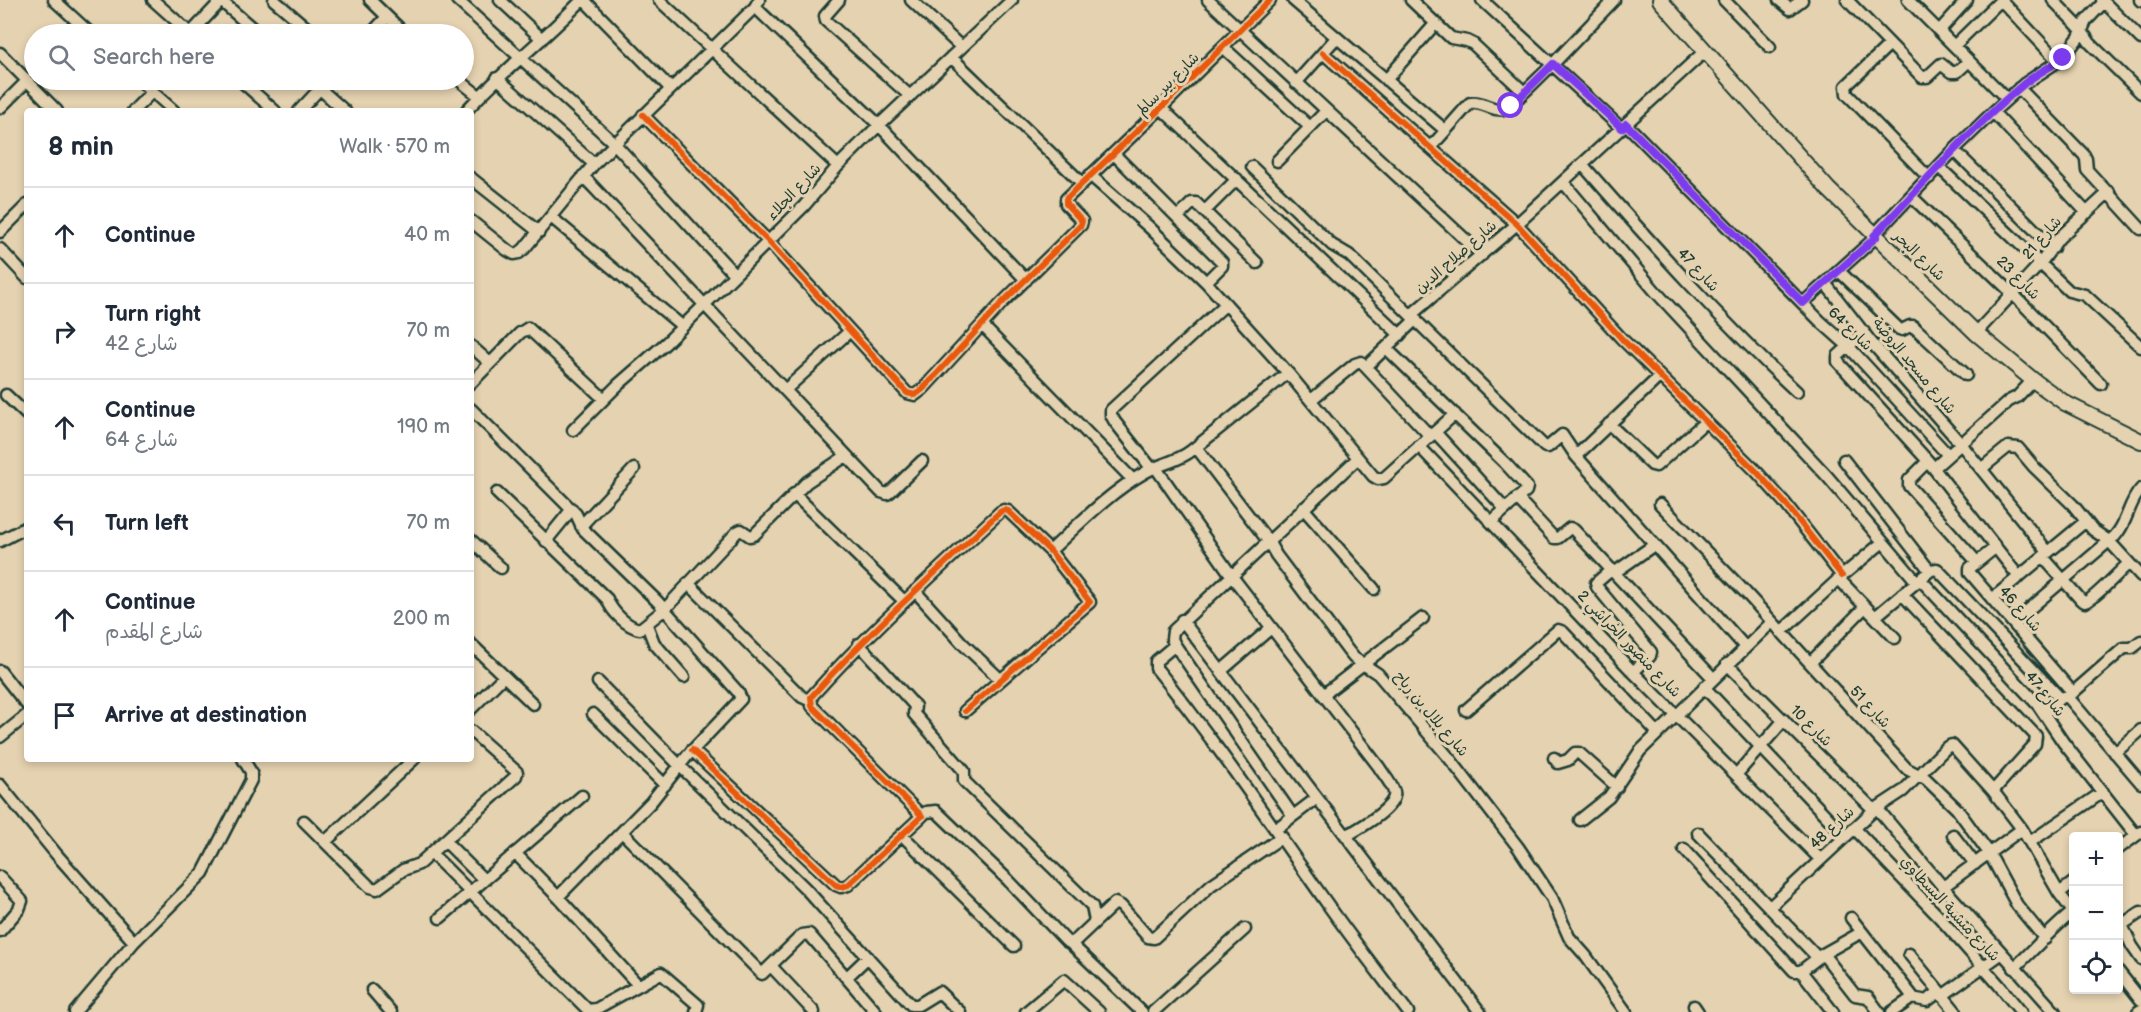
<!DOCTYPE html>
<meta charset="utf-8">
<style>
body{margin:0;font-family:"Balsamiq Sans","Playpen Sans Arabic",sans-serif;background:#f2f2f3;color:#1f2937}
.controls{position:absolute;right:18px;bottom:18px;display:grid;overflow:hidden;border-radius:6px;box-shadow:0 3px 9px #0003}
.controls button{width:54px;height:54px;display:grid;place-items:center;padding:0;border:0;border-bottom:2px solid #e0e1e3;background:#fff;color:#1f2937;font:30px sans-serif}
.stop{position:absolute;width:18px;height:18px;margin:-14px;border:4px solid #7c3aed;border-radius:50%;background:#fff}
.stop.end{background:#7c3aed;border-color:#fff;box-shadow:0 2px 6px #0008}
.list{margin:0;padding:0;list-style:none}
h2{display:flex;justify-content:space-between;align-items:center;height:78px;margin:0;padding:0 24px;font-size:26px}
h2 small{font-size:20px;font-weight:400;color:#747a83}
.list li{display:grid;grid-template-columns:39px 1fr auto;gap:18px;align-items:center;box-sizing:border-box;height:96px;padding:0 24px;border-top:2px solid #e0e1e3}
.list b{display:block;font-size:22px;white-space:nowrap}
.list p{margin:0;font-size:20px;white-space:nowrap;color:#747a83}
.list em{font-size:20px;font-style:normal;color:#747a83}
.icon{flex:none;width:33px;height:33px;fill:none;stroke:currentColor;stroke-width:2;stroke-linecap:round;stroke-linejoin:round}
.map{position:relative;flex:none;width:2141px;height:1012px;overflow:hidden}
.search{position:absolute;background:#fff;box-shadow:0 3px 9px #0003;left:24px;top:24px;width:450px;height:66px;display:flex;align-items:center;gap:15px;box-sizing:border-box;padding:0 21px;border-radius:33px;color:#747a83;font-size:22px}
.panel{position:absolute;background:#fff;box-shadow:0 3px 9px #0003;left:24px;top:108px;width:450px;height:654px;border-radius:6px}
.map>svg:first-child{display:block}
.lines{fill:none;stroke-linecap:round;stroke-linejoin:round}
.minor-casing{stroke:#1f3d34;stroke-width:15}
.tertiary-casing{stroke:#1f3d34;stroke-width:18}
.minor{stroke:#e5d2b0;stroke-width:10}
.tertiary{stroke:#e5d2b0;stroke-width:14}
.cycleway-casing{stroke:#e5d2b0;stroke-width:10}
.cycleway{stroke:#e8590c;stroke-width:6}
.route{stroke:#7c3aed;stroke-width:8}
.labels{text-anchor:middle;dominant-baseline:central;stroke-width:6;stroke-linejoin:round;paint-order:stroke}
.street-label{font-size:15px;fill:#1f3d34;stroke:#e5d2b0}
</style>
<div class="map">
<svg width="2141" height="1012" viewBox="0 0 2141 1012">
<rect width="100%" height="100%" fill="#e5d2b0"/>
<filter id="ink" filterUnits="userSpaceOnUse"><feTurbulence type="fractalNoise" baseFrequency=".0167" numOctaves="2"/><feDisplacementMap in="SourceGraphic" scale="12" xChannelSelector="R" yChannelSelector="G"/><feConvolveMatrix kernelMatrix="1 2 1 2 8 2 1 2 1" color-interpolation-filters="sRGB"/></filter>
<g filter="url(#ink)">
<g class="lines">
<!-- minor casing -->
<g class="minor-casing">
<path id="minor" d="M54 0 91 34
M153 0 191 34
M220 0 259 34
M274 0 314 34
M370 0 405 34
M457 0 614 143 734 274
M500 0 542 39
M584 0 670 88
M659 0 838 166
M839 0 825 16 826 21 910 96
M911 0 961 47
M1208 0 1482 255
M1293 0 1445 130
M1411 0 1451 38 1467 41 1473 44 1524 92
M1482 0 1621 128
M1724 0 1770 47
M1779 0 1790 9 1802 0
M1847 0 1922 77H1927L1941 64 1951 72H1957L1969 61
M1908 0 2007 99
M2001 0 2058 61
M2053 0 2079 27 2090 43 2141 93
M2102 0 2141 39
M2140 0 2141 1
M755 7 879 125 1026 280
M1939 31 1967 0
M190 34 222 0
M371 34 386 18
M1890 44 1846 86 1847 94 1929 178
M1954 46 2001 0
M1223 47 1310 127
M0 53 57 111
M1323 53 1517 224 1622 339 1756 471 1784 502 1842 576
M951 57 1082 183
M497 78 594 164
M139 80 174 111
M240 80 275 111
M310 80 345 111
M459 80 479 96
M1386 80 1436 23
M1296 83 1336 38
M2019 88 2084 155 2086 159 2087 170 2141 229
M0 108 27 81
M1161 108 1400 335
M133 111 152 92
M299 111 328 80
M466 111C502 71 545 39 582 0
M1993 112 2087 213
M643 115 768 241 907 393 915 395 923 389 1002 303 1081 225 1082 221 1066 204V199L1161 108 1270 0
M1626 124 1820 321 1848 346 1948 455
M1431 147 1470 103C1483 100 1494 114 1508 108L1553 64 1614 0
M1954 150 2053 248
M1114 154 1222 262V266L1206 282
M1277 161 1326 111
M1582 164C1651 243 1721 321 1797 392
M1252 167 1332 245 1349 255 1545 447H1548L1562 435 1576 456 1745 647
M1939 167 2069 291 2085 295 2141 347
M1090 175 1149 227 1206 282 1288 373
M583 176 881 492 887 494 890 492 922 461
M471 178 539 232
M1563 182 1655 291 1827 476 1917 582
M1911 196 2013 294 2101 384
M1205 211 1237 179
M551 217 682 326
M1178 217 1192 203H1196L1257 263
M471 221 507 250 514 254 519 253 524 249 594 164 755 7 759 0
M0 232 27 205
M1874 235 1954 150 1993 112 2024 84 2063 58 2079 37 2086 21 2104 2
M0 249 27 278
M1839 271 1899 329 1902 330 1910 326H1913L1966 375
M1825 283 1871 342 1961 444 2048 552
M1803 303 1876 237
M1411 315 1517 224 1705 51
M982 325 1133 480
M1864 332 1838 356V362L1928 461 2019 577
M1976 333 2040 264 2059 238 2109 192
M471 346 490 363
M1386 348 1504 462 1527 487 1526 491 1491 522
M1366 367 1416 319
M471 383 520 333 528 328 604 399
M785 390 850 331
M6 395 27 415
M1311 400 1355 364 1361 362 1430 436
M471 409 576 514 583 529 657 601 738 692 741 699 688 755 651 802 558 897
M1609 424 1652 465 1656 466 1705 422
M573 430 618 385 666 343 804 206 838 166 879 125 1012 0
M1435 432 1505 509
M1419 446 1633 672 1820 859
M1196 447 1268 541 1276 555 1349 652 1354 658 1378 674 1450 759 1518 847 1552 898 1569 937 1585 955 1626 1012
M1576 456 1659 377
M1844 460 1930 571
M1928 461 1909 480V486L1977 562
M1156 468 1231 575 1379 767C1383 774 1392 784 1394 792 1398 807 1358 829 1346 836
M1934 468 2009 401 2017 397 2033 380
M1152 469 1115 422 1111 415V410L1226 304
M1981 469 2008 447 2018 448 2034 467 2073 505 2093 530 2109 541 2141 576
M497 493 607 599C612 612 627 627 640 629L665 609 737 532 741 530 750 536 754 535 807 482 846 456
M794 494 904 601
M1517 498 1554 538H1558L1570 528 1574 530 1713 678
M1660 504 1746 593 1907 769 1926 779 1957 809 1989 853 2017 905 2045 939
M1303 508 1374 589
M581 526 634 469
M471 540 501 568
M0 541 27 527
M546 541 572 509
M1996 547 1970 568V573L2073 693
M1050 551C1079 524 1109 493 1144 473 1159 464 1177 462 1191 451L1288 373 1373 476 1378 479 1384 478 1455 414
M2043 557 2081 600 2085 602C2093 600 2120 571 2129 563
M1611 570 1596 583 1597 587 1651 652 1650 656 1633 672
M1614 573 1654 545
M1839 579 1895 638
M1920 579 2038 705 2063 742 2136 835
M688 583 802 697 811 701
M915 591 963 644 1000 679
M1902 594 2036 736 2035 744 1993 791
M1992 599 2086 521
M1875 617 1931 570 1937 569 2060 698
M1182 620 1480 1012
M2013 623 2115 536C2128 522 2128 503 2141 489
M647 625 654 643 684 677
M1781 632 1842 576 1883 542
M471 644 533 704
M859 644 915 706 914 714 964 771V781L1092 906 1095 921
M1175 645 1156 661V668C1217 743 1270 823 1326 902 1352 939 1381 976 1408 1012
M1810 663 1865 607
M1727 664 1874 810
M0 671 27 705
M1221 671 1271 628
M598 682 679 765 805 888 911 1005H918L939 992 960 1012
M1704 687 1845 836
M1323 695 1423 618
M2068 697 2141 783
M471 709 504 676
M1466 710 1558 630 1563 632 1658 733
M2044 713 2060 698 2069 696 2124 648H2132L2141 641
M593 714 665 785
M0 737 27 715
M692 750 836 885 841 887 848 885 922 816 812 706 811 697C870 631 935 573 1000 512L1004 510 1008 511 1050 551 1090 602 965 711
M2115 753 2141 730
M1554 758 1558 763 1568 760 1575 753H1579L1617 787
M1736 775 1784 720
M0 785 57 855 134 942 75 1012
M1877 808 1943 887 2055 1012
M922 816 926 812 936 811 1008 880 1066 941 1070 943 1076 940 1115 903 1121 906 1148 937 1154 938 1211 885 1282 837
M1293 816 1175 645 1172 639 1173 631 1358 458
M1580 820 1609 797 1640 751 1772 622
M304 821 370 887 377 889 403 870 419 864 516 776 517 772 471 731
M1854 828 1940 918 1999 985 2021 1012
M1276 829 1317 798
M622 832 762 974 802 935 809 934 876 1012
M1698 833 1818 958
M902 835 1014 946
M1953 835 1975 864
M445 841 483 879
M325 842 414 759
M2030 842 2103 792
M1684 849 1794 971H1801L1833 1012
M2118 849 2141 832
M431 853 588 1010 596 1009 661 973 698 1005 696 1012
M515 853 558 897 638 985
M0 877 22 901 19 909 0 931
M1943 887 2022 829
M2059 893 2074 882
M1770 907 1874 810 1903 791 1947 747 1952 745 1993 791 2022 829 2059 893 2074 913
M2118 917 2132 946 2141 959
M440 918 582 796
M1851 918 1913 997
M2123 924 2141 912
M134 942 203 873 251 780V772L243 759
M1070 943 1142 1012
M1823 954 1855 995 1868 997 1879 1012
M1909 954 1956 1012
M771 966 814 1012
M2014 968C2034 950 2051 929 2073 912
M1801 971 1823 954 1862 932
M2118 971 2141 1000
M847 977 868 957
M372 990 391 1012
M1942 996 2001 954
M1694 1006 1698 1012
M1026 1012 1064 980 1099 1012
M1153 1012 1245 929
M1892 1012 1912 998 1927 1001 1939 992
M2138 1012 2141 1010"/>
</g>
<!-- tertiary casing -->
<g class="tertiary-casing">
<path id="tertiary" d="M1660 0 1828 189 1976 333 2033 380 2065 403 2141 441"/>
</g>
<!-- minor -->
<use href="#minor" class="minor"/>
<!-- tertiary -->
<use href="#tertiary" class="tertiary"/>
<!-- cycleway casing -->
<g class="cycleway-casing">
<path id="cycleway" d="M1323 53 1517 224 1622 339 1756 471 1784 502 1842 576
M643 115 768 241 907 393 915 395 923 389 1002 303 1081 225 1082 221 1066 204V199L1161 108 1270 0
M692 750 836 885 841 887 848 885 922 816 812 706 811 697C870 631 935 573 1000 512L1004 510 1008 511 1050 551 1090 602 965 711"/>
</g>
<!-- cycleway -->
<use href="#cycleway" class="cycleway"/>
</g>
</g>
<g class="lines" filter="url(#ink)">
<!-- route -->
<path class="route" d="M1511 106 1553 64 1622 128 1626 124 1803 303 1876 237 1874 236C1923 184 1970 129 2025 83 2036 74 2051 67 2063 58"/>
</g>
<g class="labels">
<!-- street labels -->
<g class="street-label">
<text transform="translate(1168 84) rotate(-45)">شارع بير سالم</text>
<text transform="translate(794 192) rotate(-47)">شارع الجلاء</text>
<text transform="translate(2042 238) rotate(-49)">شارع 21</text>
<text transform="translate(1919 256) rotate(44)">شارع البحر</text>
<text transform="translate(1456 257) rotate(-41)">شارع صلاح الدين</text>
<text transform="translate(1698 270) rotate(47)">شارع 47</text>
<text transform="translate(2018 278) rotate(45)">شارع 23</text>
<text transform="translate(1850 329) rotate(44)">شارع 64</text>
<text transform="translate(1914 366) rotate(50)">شارع مسجد الروضة</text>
<text transform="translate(2020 609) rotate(49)">شارع 46</text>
<text transform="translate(1629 644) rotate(46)">شارع منصور الخراشي 2</text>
<text transform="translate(2045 694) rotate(51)">شارع 47</text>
<text transform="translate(1870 707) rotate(47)">شارع 51</text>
<text transform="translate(1431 714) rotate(50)">شارع بلال بن رباح</text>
<text transform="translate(1811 726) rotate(45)">شارع 10</text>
<text transform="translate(1832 828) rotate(-43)">شارع 48</text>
<text transform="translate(1950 909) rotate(47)">شارع منشية البسطاوي</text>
</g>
</g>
</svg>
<div class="controls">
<button>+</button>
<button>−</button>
<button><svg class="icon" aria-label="locate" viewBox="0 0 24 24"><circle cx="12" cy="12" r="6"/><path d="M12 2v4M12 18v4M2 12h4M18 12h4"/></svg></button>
</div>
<div class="stop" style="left:1511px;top:106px"></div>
<div class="stop end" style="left:2063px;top:58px"></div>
<div class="search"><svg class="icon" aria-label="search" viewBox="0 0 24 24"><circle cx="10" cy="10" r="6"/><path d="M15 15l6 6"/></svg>Search here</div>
<section class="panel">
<h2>8 min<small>Walk · 570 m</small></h2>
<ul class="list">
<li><svg class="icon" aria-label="ahead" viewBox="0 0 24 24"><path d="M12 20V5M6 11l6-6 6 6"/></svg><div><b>Continue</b></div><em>40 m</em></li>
<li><svg class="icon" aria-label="right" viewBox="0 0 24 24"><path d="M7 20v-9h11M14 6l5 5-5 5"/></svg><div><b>Turn right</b><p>شارع 42</p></div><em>70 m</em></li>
<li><svg class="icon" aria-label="ahead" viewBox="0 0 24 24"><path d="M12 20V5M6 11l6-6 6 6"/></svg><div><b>Continue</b><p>شارع 64</p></div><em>190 m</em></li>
<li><svg class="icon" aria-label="left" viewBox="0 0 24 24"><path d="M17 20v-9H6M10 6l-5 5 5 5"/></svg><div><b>Turn left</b></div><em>70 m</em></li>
<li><svg class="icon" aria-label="ahead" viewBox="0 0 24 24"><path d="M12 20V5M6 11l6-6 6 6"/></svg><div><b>Continue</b><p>شارع المقدم</p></div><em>200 m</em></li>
<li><svg class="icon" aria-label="arrive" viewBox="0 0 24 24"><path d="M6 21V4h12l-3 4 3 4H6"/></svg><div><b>Arrive at destination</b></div></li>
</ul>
</section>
</div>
